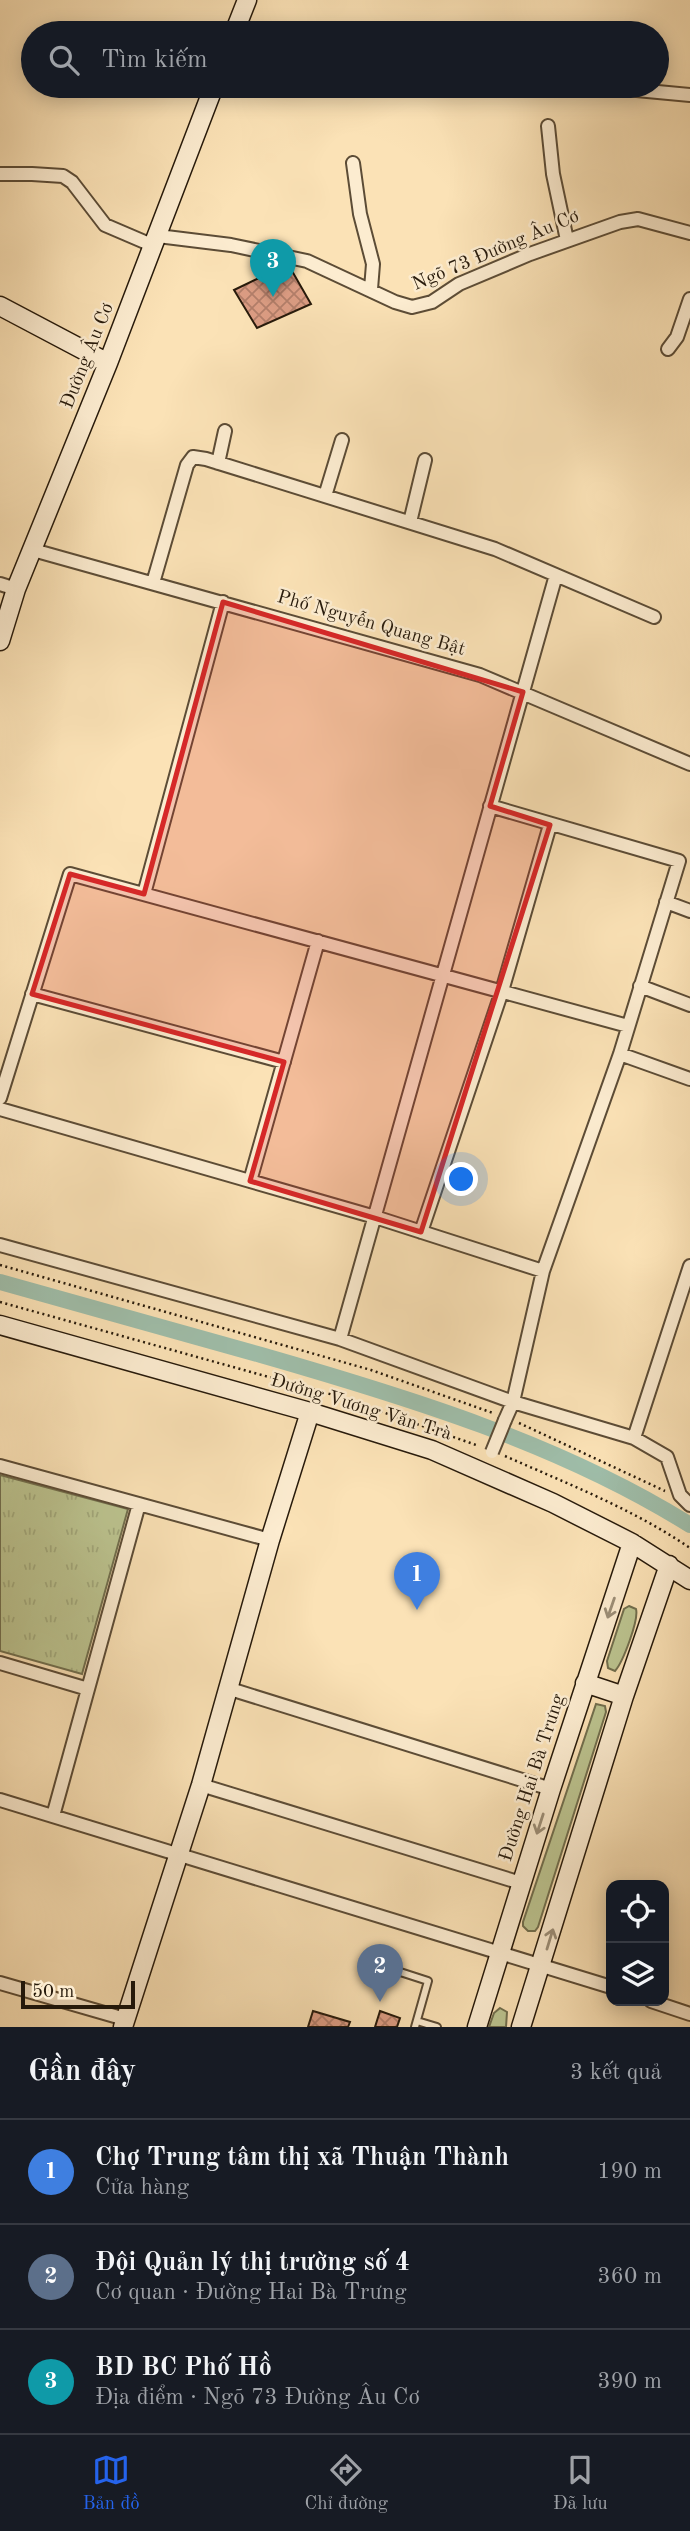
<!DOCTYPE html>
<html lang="vi">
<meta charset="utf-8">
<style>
body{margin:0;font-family:"Old Standard TT",serif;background:#20242c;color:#f1f3f6}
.controls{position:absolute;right:21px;bottom:21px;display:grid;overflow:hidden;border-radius:14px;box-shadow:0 4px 18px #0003}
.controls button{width:63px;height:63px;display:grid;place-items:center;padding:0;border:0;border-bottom:2px solid #363941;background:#171b24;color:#f1f3f6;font:35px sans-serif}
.scale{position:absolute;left:21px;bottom:18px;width:114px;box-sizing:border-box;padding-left:7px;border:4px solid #271a0b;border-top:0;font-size:19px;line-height:24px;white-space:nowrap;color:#271a0b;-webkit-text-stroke:5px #fcecd0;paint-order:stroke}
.you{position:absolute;left:462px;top:1180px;width:24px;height:24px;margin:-18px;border:5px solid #fff;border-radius:50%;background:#1a73e8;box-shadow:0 0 0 10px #1a73e833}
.badge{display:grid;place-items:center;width:46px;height:46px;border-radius:50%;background:#2563eb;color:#fff;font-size:23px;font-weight:700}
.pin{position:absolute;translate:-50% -58px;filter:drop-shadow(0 2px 4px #0008)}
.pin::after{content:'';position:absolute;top:37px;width:24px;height:21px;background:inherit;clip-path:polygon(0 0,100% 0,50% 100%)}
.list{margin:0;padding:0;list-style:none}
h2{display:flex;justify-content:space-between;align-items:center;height:91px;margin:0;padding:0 28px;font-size:30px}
h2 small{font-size:23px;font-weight:400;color:#9ea1a6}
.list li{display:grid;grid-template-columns:46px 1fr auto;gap:21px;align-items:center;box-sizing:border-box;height:105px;padding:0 28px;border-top:2px solid #363941}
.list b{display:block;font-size:26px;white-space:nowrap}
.list p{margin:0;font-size:23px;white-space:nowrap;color:#9ea1a6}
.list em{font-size:23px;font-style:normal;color:#9ea1a6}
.icon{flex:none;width:38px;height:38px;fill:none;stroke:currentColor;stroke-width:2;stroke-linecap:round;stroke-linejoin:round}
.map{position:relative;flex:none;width:690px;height:2027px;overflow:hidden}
.search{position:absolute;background:#171b24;box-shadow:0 4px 18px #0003;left:21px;right:21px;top:21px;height:77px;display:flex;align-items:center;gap:18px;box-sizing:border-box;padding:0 24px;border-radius:38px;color:#9ea1a6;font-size:26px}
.sheet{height:406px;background:#171b24}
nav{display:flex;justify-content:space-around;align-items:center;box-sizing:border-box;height:98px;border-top:2px solid #363941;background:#171b24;font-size:19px;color:#9ea1a6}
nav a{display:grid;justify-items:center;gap:4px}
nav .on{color:#2563eb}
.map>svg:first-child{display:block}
.grass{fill:#bcc490;stroke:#726f4e;stroke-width:2}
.park{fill:url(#park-tufts);stroke:#726f4e;stroke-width:2}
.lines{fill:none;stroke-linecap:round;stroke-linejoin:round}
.canal{stroke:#9fbeaa;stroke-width:16}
.building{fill:url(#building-cross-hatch);stroke:#271a0b;stroke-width:2}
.lane-casing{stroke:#5c4c36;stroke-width:10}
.street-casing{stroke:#5c4c36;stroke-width:16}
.secondary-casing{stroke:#271a0b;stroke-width:21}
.path{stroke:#271a0b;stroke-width:2.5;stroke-dasharray:2 3.5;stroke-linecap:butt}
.lane{stroke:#fcecd0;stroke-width:6}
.street{stroke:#fcecd0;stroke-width:12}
.secondary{stroke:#fcecd0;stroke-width:18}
.street-bridge-casing{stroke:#5c4c36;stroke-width:16;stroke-linecap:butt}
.street-bridge{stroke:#fcecd0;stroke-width:12}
.oneway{stroke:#9c8e77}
.marked{fill:#d62828;fill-opacity:0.2;stroke:#d62828;stroke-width:5;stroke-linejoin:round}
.labels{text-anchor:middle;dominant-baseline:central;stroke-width:5;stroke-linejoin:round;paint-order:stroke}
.street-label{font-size:19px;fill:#271a0b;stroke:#fcecd0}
</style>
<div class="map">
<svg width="690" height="2027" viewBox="0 0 690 2027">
<defs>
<pattern id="park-tufts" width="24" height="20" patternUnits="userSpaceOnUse" patternTransform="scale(1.75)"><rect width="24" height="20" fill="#bcc490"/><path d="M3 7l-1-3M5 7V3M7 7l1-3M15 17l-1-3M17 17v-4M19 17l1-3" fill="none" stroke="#a2a87b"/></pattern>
<pattern id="building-cross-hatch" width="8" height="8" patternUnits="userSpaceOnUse" patternTransform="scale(1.75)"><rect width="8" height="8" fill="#db9c83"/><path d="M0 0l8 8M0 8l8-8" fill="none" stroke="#b27e69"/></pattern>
</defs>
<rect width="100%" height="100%" fill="#fbe2b6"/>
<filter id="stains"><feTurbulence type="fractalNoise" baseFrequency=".00286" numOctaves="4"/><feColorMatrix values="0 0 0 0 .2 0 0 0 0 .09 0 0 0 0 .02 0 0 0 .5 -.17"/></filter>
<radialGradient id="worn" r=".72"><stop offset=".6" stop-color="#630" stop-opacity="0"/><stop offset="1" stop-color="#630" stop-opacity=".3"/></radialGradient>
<!-- grass -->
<path class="grass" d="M629 1606 636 1609C639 1620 623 1662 615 1671L608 1668 607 1661 624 1609Z
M596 1704 605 1706 606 1712 538 1927 535 1931H528L523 1926V1922Z
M500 2008 507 2012 506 2027H489L494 2013Z"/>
<!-- park -->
<path class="park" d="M0 1475 128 1509 82 1674 0 1651Z"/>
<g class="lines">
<!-- canal -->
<path class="canal" d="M0 1282C87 1306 174 1331 261 1355 407 1397 561 1444 690 1525"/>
</g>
<!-- building -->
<path class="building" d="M288 264 311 304 257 328 234 290Z
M313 2011 350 2022 348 2027H308Z
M380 2011 400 2018 397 2027H375Z"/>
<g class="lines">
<!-- lane casing -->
<g class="lane-casing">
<path id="lane" d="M394 1970 428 1981 415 2027
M417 2021 437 2027"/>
</g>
<!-- street casing -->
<g class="street-casing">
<path id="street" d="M626 89 690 95
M548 126 553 174 567 240
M353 163 360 214 373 264 371 289
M0 174H32L63 176 72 182 105 225 154 246
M158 236 231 245 307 261 395 302 412 307 432 302 459 284 530 254 620 222 638 219 690 233
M668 349 677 337 690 299
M218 463 225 431
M325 496 342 440
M410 522 425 460
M33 550 480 675 690 764
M153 583 187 465 193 457 206 459 495 549 654 617
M0 584 16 589
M490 806 679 861 620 1054 543 1271 513 1402 505 1420
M144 894 223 602
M666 902 690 911
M640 986 690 1005
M32 994 284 1062
M620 1054 690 1079
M0 1098 70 874 628 1026
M0 1109 375 1217 543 1271
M250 1181 318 941
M421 1232 502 991 550 825
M0 1245 340 1339 513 1402 634 1438 667 1457 680 1495 690 1505
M340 1339 556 575
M634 1438 690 1266
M0 1466 270 1540
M0 1663 88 1689
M227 1688 551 1789
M201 1785 521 1883
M0 1800 611 1987
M53 1816 139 1504
M0 1983 125 2019
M651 2001 690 2014"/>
</g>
<!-- secondary casing -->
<g class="secondary-casing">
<path id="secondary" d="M234 33 247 0
M0 306 108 363
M0 641 16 589 108 363 214 86
M0 1325 310 1412 432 1450 553 1503 632 1543 690 1580
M585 1683 624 1696
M123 2027 201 1785 270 1540 310 1412
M477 2027 551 1789 632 1543
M521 2027 624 1696 669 1565"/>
</g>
<!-- path -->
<path class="path" d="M0 1265 371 1370 493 1413
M0 1302 337 1396 479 1446
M519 1423 665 1491
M505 1456C568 1484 633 1509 690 1548"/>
<!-- lane -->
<use href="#lane" class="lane"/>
<!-- street -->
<use href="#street" class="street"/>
<!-- secondary -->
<use href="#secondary" class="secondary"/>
<!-- street-bridge casing -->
<g class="street-bridge-casing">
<path id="street-bridge" d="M492 1452 505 1420"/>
</g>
<!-- street-bridge -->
<use href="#street-bridge" class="street-bridge"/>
</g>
<!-- one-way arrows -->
<defs><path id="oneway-shaft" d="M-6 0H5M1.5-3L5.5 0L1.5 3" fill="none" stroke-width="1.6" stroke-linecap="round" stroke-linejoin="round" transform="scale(1.75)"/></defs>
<g class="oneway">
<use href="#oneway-shaft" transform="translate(611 1608) rotate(109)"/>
<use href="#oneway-shaft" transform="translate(540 1824) rotate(108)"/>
<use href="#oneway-shaft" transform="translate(550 1939) rotate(-73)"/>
</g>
<!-- marked area -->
<path class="marked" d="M223 602 523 692 490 806 550 825 421 1232 250 1181 284 1062 32 994 70 874 144 894Z"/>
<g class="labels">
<!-- street labels -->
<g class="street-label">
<text transform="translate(496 251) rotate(-23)">Ngõ 73 Đường Âu Cơ</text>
<text transform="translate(88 356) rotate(-68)">Đường Âu Cơ</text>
<text transform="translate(371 624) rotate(16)">Phố Nguyễn Quang Bật</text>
<text transform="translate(361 1408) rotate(17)">Đường Vương Văn Trà</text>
<text transform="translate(533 1778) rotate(-72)">Đường Hai Bà Trưng</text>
</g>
</g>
<rect width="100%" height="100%" filter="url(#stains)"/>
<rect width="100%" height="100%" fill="url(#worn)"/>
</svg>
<div class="controls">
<button><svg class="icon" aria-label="locate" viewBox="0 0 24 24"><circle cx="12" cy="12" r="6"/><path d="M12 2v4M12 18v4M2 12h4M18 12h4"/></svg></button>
<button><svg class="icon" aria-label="layers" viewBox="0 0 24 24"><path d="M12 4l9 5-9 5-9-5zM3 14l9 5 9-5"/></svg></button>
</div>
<div class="scale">50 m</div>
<div class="you"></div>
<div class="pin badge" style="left:417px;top:1610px;background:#3f7fe0">1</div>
<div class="pin badge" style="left:380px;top:2002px;background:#5c6f8a">2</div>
<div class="pin badge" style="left:273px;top:297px;background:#0f9aa8">3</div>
<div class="search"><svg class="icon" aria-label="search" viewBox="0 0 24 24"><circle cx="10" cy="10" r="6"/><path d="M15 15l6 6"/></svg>Tìm kiếm</div>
</div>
<section class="sheet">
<h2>Gần đây<small>3 kết quả</small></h2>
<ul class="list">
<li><span class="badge" style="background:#3f7fe0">1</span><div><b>Chợ Trung tâm thị xã Thuận Thành</b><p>Cửa hàng</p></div><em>190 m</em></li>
<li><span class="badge" style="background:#5c6f8a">2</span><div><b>Đội Quản lý thị trường số 4</b><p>Cơ quan · Đường Hai Bà Trưng</p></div><em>360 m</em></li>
<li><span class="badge" style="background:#0f9aa8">3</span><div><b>BD BC Phố Hồ</b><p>Địa điểm · Ngõ 73 Đường Âu Cơ</p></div><em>390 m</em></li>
</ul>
</section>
<nav>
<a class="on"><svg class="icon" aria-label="map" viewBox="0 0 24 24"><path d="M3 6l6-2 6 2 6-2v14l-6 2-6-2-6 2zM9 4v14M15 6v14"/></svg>Bản đồ</a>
<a><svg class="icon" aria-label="directions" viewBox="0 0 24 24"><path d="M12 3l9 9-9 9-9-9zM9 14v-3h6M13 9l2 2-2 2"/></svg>Chỉ đường</a>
<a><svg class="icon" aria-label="saved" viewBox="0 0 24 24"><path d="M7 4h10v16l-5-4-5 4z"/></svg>Đã lưu</a>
</nav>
